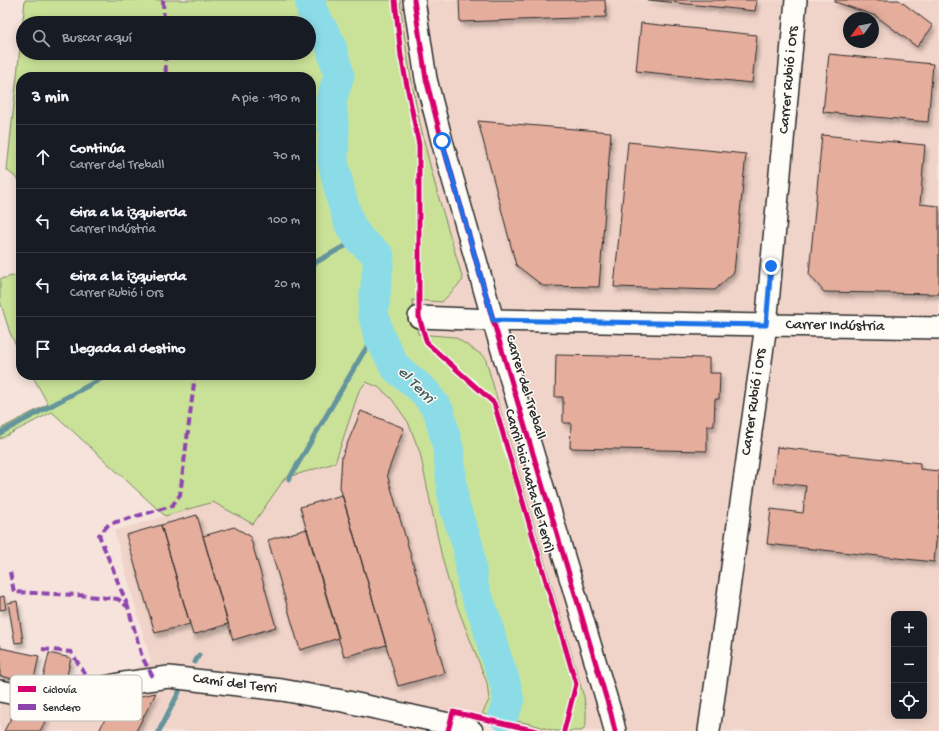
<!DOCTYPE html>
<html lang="es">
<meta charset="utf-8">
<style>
body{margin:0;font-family:"Gochi Hand",sans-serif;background:#242831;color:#f1f3f6}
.controls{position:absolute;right:12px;bottom:12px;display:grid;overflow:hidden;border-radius:8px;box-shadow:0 2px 10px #0003}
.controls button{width:36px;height:36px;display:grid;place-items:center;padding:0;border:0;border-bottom:1px solid #363941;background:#171b24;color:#f1f3f6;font:20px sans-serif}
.compass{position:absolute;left:843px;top:12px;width:36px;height:36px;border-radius:50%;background:#171b24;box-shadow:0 2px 10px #0003;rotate:237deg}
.stop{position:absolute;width:12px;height:12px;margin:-9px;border:3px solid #1a73e8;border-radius:50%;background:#fff}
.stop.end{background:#1a73e8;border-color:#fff;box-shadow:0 1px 4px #0008}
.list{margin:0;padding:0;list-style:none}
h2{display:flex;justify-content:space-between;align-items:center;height:52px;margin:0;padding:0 16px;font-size:17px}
h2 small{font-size:13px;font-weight:400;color:#9ea1a6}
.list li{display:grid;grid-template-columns:26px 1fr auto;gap:12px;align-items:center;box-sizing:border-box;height:64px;padding:0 16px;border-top:1px solid #363941}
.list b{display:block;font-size:15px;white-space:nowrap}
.list p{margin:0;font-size:13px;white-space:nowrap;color:#9ea1a6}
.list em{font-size:13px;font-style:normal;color:#9ea1a6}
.icon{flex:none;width:22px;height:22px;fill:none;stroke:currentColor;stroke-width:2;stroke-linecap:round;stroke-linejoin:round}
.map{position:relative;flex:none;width:939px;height:731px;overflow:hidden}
.search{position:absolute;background:#171b24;box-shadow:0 2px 10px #0003;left:16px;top:16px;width:300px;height:44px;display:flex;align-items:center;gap:10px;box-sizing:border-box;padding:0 14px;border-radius:22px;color:#9ea1a6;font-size:15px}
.panel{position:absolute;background:#171b24;box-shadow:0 2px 10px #0003;left:16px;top:72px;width:300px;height:308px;border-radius:16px}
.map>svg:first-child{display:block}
.built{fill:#f1d4c9;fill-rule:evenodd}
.green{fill:#cae298;stroke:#7a8662;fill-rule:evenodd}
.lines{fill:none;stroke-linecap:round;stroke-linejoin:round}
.stream{stroke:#65959c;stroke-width:5}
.river{stroke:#8cdce8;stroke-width:31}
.building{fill:#e5ad9c;stroke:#2b2b2b;filter:url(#shadow)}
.street-casing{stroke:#2b2b2b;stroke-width:24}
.street{stroke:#fdfcf7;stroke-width:21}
.quiet{stroke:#8e44ad;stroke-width:4;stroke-dasharray:8 4;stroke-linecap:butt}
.cycleway-casing{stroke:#fdfcf7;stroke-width:8}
.cycleway{stroke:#d6006c;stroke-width:5}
.route{stroke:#1a73e8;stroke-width:5}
.labels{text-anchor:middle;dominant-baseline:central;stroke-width:3;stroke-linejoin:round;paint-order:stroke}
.street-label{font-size:15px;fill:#2b2b2b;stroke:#fdfcf7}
.water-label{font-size:16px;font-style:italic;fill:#486064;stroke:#fdfcf7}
.key{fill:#fdfcf7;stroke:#bebdba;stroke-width:1}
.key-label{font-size:11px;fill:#2b2b2b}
</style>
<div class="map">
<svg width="939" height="731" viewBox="0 0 939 731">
<defs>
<filter id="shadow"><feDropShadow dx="2.5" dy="4.5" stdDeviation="2" flood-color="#0004"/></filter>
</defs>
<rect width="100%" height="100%" fill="#f6e4dc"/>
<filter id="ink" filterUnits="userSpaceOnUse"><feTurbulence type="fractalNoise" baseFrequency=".025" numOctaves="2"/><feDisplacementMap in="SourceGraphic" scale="8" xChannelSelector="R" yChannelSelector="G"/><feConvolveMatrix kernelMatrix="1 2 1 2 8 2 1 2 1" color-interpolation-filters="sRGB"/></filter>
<g filter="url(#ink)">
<!-- built -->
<path class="built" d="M346 0H939V731H537L453 712 449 724 442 731H0V691L20 695 111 678 151 662 114 531 213 502 335 463 359 391 414 318ZM849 18H873V42H849ZM894 614H924V716H894Z"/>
<!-- green -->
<path class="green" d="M25 0H400C407 66 420 131 438 195 446 223 455 251 463 280L442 302 412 300 418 334 455 337 485 357 584 697 586 711V725L582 731H555L531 724 482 714 489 700 487 683 457 606 448 580 441 553 420 453 408 422 391 398 378 387 366 382 359 391 335 463 285 478 253 524 213 502 165 516 52 412 0 439V429L48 404 32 375H311V77H21V182L7 170ZM23 23H309V53H23Z
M21 274V355L10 333 0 301V279Z"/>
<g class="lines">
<!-- stream -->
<path class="stream" d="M311 265 341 248 360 240
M0 433 108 375
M289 479 363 353 373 339 379 336
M195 662 199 655
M159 731 179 692"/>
<!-- river -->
<path class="river" d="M310 0 312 11 330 43 339 75 331 101 334 131 333 161 341 197 350 225 360 240 379 256 373 313 379 336 395 367 425 392 439 412 448 448 454 505 468 546 473 586 487 623 494 651 504 679 509 701 503 715"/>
</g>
<!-- building -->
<path class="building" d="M459 0H605L606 17 460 22Z
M648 0H757L755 11Z
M835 0H899L933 26 917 47 876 16 835 2Z
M641 23 757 35 752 83 636 71Z
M829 54 933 64 928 122 823 112Z
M478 121 611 132 599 287 543 286 516 265Z
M822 135 925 145 920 204 939 206V294L824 292 809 274Z
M628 142 746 154 734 272 715 290 614 287Z
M556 355 709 358V373H720L719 399H715L714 426H707V451L570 448 571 423H563V397H555Z
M361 411 404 428 387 474 445 673 398 686 340 487 342 456Z
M777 447 920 463V469L939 471V512L934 562 767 544 771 509 803 513 806 486 773 482Z
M342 495 386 645 344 657 300 507Z
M197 515 228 624 193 635 161 525Z
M161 525 190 624 155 633 126 535Z
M234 527 250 536 276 627 233 640 203 536Z
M307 529 339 638 300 650 268 540Z
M4 596 6 609 0 610V597Z
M17 601 23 642 15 643 8 603Z
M0 644 1 648 39 656 33 683 0 676Z
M49 653 71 658 65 683 43 678Z
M156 693 136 731H99L114 701Z
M17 707 48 716 40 731H4Z"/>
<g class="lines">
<!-- street casing -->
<g class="street-casing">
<path id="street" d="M414 0 426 79 442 141 493 320 611 714 615 731
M419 317 493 320 939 328
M0 691 20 695 62 696 124 683 169 677 282 690 343 701 449 724 472 731
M709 731 766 325 796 0"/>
</g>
<!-- street -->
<use href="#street" class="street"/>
<!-- quiet -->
<path class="quiet" d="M163 0 164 23
M165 53 166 77
M10 572 14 592 77 595 118 599 128 607 142 657 154 679
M128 607 99 535 109 524 172 506 180 495 195 375
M42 649 71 652 87 677 100 689"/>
<!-- cycleway casing -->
<g class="cycleway-casing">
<path id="cycleway" d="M395 0 401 56 419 145V317L427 343 494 403 576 684 564 731
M414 0 426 79 442 141 493 320 611 714 615 731
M448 731 453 712 537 731"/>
</g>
<!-- cycleway -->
<use href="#cycleway" class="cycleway"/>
</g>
</g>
<g class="lines" filter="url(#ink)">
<!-- route -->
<path class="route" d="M442 141 493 320 766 325 771 266"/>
</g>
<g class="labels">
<!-- street labels -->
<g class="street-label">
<text transform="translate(789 80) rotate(-85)">Carrer Rubió i Ors</text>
<text transform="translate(835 326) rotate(1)">Carrer Indústria</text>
<text transform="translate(525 387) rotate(73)">Carrer del Treball</text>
<text transform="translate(754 402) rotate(-82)">Carrer Rubió i Ors</text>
<text transform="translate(529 481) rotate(74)">Carril bici Mata (El Terri)</text>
<text transform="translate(235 684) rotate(7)">Camí del Terri</text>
</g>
<!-- water labels -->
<g class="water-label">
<text transform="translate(415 386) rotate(46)">el Terri</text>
</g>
</g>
<!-- legend -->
<rect x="10" y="675" width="132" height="46" rx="6" class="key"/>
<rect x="18" y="686" width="18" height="6" fill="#d6006c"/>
<rect x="18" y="704" width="18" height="6" fill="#8e44ad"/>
<g class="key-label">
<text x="43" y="693">Ciclovía</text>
<text x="43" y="711">Sendero</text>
</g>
</svg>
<div class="controls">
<button>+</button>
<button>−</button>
<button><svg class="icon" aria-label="locate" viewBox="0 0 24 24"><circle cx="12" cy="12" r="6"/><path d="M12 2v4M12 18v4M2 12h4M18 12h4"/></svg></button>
</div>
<svg class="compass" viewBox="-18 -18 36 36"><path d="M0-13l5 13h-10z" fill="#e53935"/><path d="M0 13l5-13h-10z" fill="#9ea1a6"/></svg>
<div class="stop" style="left:442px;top:141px"></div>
<div class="stop end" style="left:771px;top:266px"></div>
<div class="search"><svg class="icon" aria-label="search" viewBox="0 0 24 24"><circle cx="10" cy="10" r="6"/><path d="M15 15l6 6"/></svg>Buscar aquí</div>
<section class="panel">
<h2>3 min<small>A pie · 190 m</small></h2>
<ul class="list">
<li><svg class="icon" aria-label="ahead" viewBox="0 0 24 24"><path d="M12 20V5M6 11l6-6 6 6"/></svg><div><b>Continúa</b><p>Carrer del Treball</p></div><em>70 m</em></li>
<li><svg class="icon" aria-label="left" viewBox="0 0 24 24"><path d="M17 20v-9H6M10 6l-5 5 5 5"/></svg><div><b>Gira a la izquierda</b><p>Carrer Indústria</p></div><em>100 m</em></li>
<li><svg class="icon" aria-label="left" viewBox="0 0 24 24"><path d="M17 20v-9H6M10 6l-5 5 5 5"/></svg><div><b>Gira a la izquierda</b><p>Carrer Rubió i Ors</p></div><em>20 m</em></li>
<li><svg class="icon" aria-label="arrive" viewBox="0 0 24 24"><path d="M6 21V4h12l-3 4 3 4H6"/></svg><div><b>Llegada al destino</b></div></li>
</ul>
</section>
</div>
